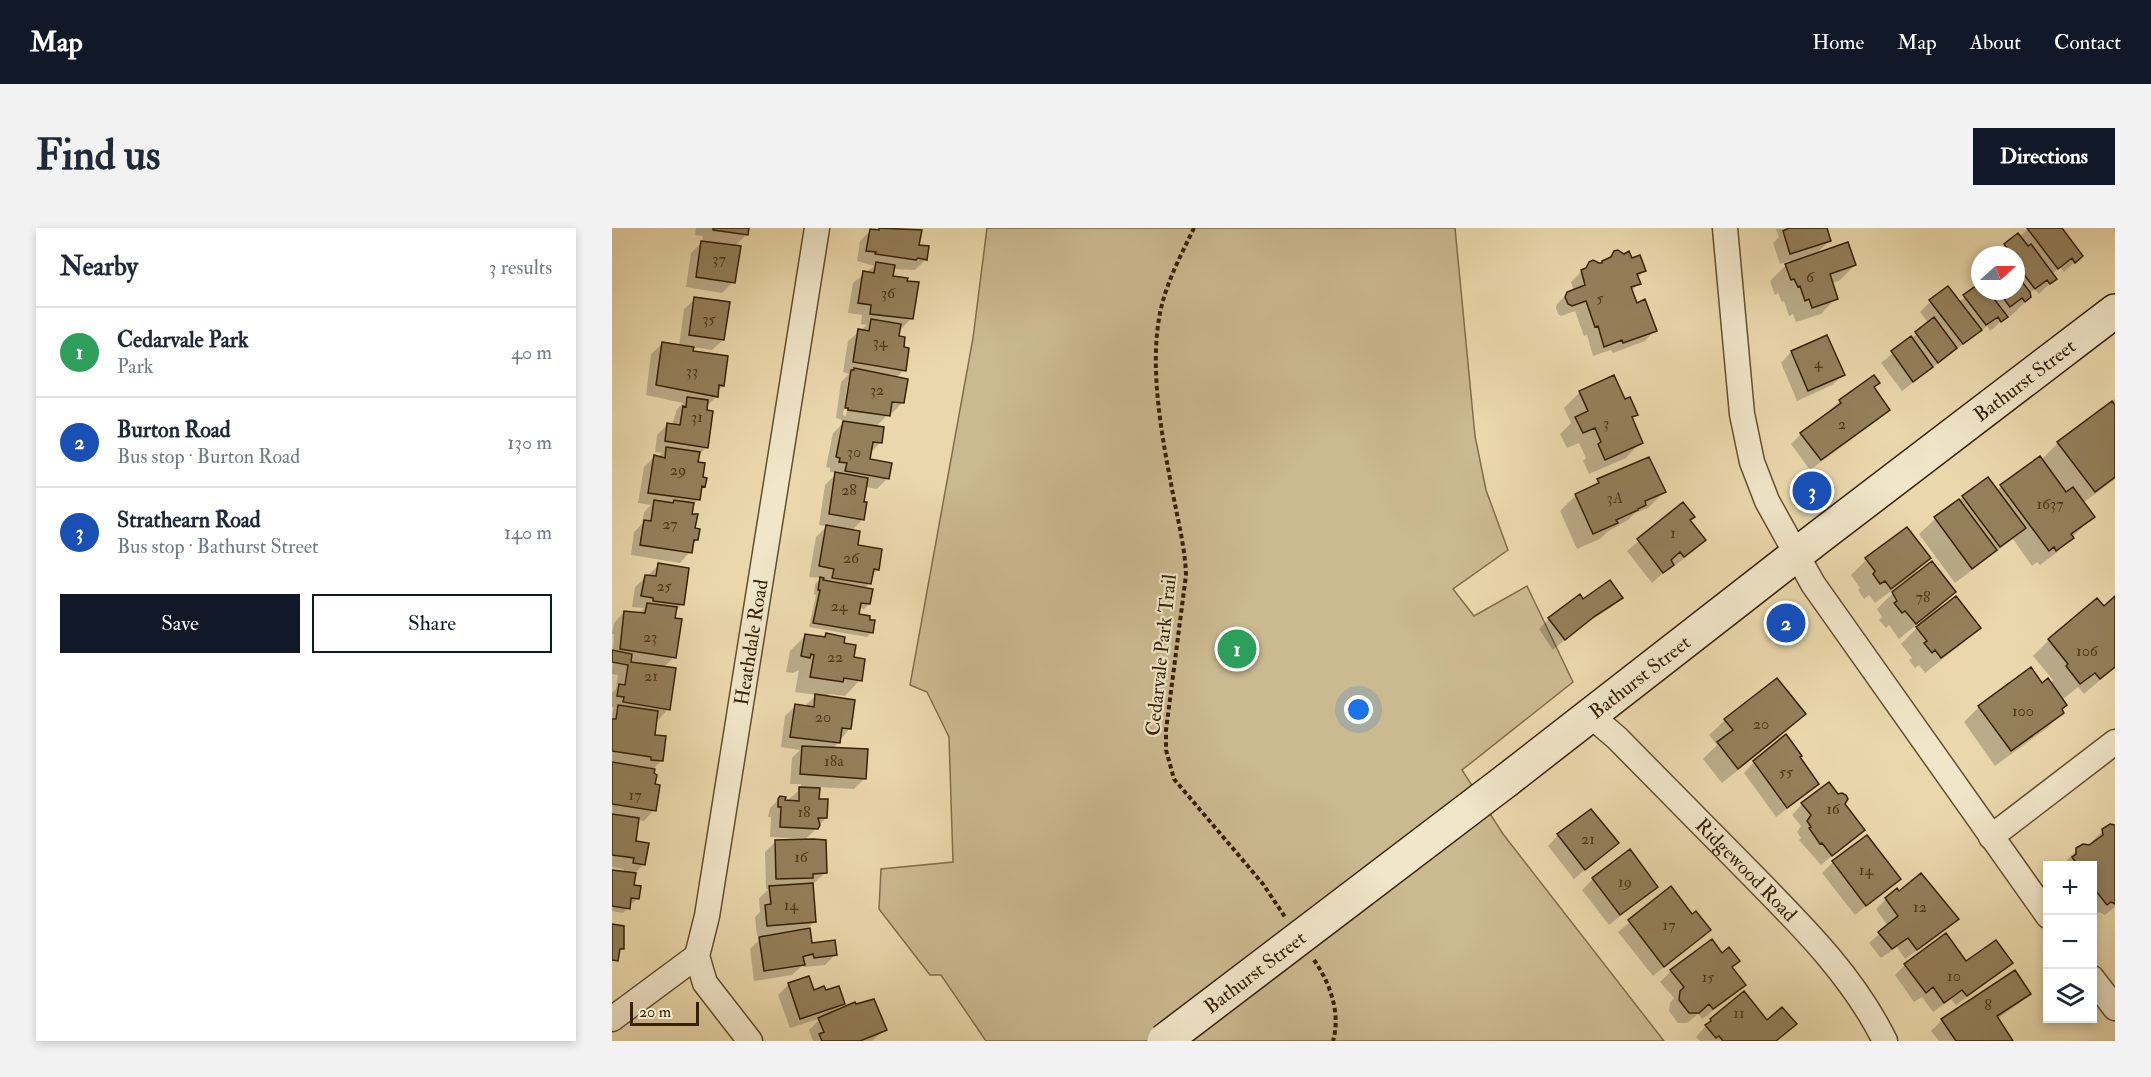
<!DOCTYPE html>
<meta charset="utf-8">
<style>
body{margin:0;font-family:"IM FELL Double Pica",serif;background:#f2f2f3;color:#1f2937}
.controls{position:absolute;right:18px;bottom:18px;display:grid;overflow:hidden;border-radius:0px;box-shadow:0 3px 9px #0003}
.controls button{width:54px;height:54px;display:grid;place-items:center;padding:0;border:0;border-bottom:2px solid #e0e1e3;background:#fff;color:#1f2937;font:30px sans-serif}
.compass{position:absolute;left:1359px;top:18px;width:54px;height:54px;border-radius:50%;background:#fff;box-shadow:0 3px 9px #0003;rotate:69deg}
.scale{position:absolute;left:18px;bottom:15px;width:69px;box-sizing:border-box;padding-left:6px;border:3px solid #362103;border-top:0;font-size:16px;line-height:21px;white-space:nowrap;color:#362103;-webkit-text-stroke:4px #f1e6c9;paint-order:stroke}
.you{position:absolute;left:747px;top:482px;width:21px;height:21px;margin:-15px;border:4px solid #fff;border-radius:50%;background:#1a73e8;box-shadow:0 0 0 9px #1a73e833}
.badge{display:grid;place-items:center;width:39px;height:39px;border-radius:50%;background:#111827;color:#fff;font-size:20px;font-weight:700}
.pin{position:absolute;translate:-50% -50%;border:3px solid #fff;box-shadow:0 2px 6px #0006}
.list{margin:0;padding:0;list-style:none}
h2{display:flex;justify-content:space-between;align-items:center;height:78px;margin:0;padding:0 24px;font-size:26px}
h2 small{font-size:20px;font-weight:400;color:#747a83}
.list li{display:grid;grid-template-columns:39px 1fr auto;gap:18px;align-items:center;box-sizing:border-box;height:90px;padding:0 24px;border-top:2px solid #e0e1e3}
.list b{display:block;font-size:22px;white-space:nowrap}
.list p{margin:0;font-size:20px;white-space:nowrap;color:#747a83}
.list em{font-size:20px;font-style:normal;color:#747a83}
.actions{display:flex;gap:12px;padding:18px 24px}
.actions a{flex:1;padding:14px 0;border:2px solid #111827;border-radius:0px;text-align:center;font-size:21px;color:#111827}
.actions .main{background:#111827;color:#fff}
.icon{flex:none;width:33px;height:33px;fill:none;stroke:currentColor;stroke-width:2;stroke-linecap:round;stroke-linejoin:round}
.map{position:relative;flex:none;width:1503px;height:813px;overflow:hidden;border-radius:0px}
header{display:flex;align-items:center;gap:36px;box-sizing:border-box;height:84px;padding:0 30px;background:#111827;color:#fff}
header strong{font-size:28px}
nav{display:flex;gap:33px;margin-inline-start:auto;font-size:21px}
.intro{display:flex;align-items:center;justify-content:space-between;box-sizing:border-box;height:144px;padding:0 36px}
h1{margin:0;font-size:42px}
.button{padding:15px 27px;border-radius:0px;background:#111827;color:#fff;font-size:21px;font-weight:700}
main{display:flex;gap:36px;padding:0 36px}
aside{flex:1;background:#fff;border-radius:0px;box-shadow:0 3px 9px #0003}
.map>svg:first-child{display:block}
.green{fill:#cbb98f;stroke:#806d49;stroke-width:1.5}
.shadow{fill:#0003;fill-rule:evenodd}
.building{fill:#94805b;stroke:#362103;stroke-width:1.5}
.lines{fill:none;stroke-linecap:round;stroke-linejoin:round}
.street-casing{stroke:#634f2d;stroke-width:27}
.secondary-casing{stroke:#362103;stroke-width:36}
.path{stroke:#362103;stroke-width:4;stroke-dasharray:4.5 3;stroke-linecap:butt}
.street{stroke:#f1e6c9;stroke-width:24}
.secondary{stroke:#f1e6c9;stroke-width:33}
.secondary-bridge-casing{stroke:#362103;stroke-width:36;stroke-linecap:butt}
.secondary-bridge{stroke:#f1e6c9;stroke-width:33}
.labels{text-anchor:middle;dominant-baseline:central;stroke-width:4.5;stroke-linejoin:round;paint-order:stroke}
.number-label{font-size:16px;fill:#4e3919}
.street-label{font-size:20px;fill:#362103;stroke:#f1e6c9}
</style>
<header>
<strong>Map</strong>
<nav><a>Home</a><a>Map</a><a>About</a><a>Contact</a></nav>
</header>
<div class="intro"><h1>Find us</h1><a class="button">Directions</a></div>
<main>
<aside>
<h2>Nearby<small>3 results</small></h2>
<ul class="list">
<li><span class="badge" style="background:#2e9e5b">1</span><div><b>Cedarvale Park</b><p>Park</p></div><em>40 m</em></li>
<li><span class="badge" style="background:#1a4fb4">2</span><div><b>Burton Road</b><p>Bus stop · Burton Road</p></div><em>130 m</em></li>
<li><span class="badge" style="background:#1a4fb4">3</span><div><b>Strathearn Road</b><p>Bus stop · Bathurst Street</p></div><em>140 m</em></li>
</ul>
<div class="actions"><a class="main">Save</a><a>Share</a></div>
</aside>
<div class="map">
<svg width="1503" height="813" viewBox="0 0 1503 813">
<rect width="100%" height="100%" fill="#ead8ac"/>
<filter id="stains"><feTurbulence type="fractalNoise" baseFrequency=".00333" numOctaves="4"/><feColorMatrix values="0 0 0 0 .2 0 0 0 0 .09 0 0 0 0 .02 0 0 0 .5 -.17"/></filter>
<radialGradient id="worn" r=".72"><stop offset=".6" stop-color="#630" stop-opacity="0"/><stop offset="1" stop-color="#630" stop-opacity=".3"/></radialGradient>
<!-- green -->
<path class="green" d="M375 0H843L863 208 874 262 896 322 841 361 862 388 915 358 961 454 850 542 891 606 1052 813H374L329 747H318L267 681 269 641 341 634 337 509 315 464 298 457 361 110Z"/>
<!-- shadow -->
<path class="shadow" d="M84 0H135V6L122 19 121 54 110 65 74 59 79 25 90 14 91 8 83 7Z
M273 0 308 3 306 18 314 31 303 42 281 41 280 49 299 91 289 101H286L285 109 292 142 284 150 290 175 280 185H277L264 199 268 215 258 225 256 233 275 251 265 261 253 259 251 291 239 303 244 319 266 341 259 348 258 355 252 361 257 376 252 381 246 380 245 387 260 404 255 409 197 399 204 367 202 366 203 356 209 350 197 349 204 309 215 298 207 297 213 257 225 245 218 244V240L214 239 221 205 233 193 224 190 229 154 237 146 231 144 236 113 255 97 249 96 250 87 236 85 241 55 262 38 245 33 248 13 259 2H271ZM236 152H239L234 188 231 187Z
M1213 0 1217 13 1203 27 1243 37 1227 53 1219 55 1224 70 1209 86 1184 94 1181 86 1177 88 1172 73 1170 74 1166 65 1163 67 1158 53 1179 32 1168 36 1161 15 1167 9 1164 1Z
M1417 0H1448L1469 28 1452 44 1448 39 1439 47 1443 51 1432 61 1427 66 1423 61 1417 66 1418 69 1402 85 1397 89 1395 87 1383 99 1378 103 1375 98 1290 163 1269 135 1317 96 1308 84 1318 74H1347L1368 57V63H1404V27H1383L1393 17 1406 7 1407 9Z
M1002 24 1019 32 1032 43 1025 50 1027 55 1019 64 1024 77 1043 102 1033 113 1001 125 999 122 981 128 975 107 972 108 963 83 949 88 946 86 944 80 945 76 956 65 962 63 959 54 978 35 989 36Z
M83 71 111 112 100 122 80 119 79 124 111 158 105 163 104 169 94 179V220L86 228 85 235 92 258 88 262 86 272 79 278 78 287 85 312 80 317 78 324 68 335 19 327 22 304 30 296 32 284 39 277 26 275 32 239 42 229 45 230 50 225 43 224 45 207 56 196 60 197 65 181 71 175 34 167 39 126 50 116 67 118 72 81Z
M1214 109 1231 147 1220 157 1185 173 1169 135 1179 124Z
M1260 160 1276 182 1266 192 1198 242 1179 216 1189 206 1218 185 1217 183 1228 173Z
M968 164 1012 173 1024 186 1019 191 1029 214 1014 230 977 246 971 233 974 230 967 215 955 220 948 206 959 195 952 180Z
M1503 171V251L1471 275 1481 289 1444 325 1428 337 1425 334 1420 338 1401 311 1343 355 1307 306 1323 291 1351 269 1384 263 1427 230 1429 232 1446 215Z
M986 253 1052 264 1036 280 1023 285 1016 292 995 304 988 311 965 321 948 283 964 267 978 261Z
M1071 276 1077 293 1092 312 1082 323 1061 339 1060 337 1040 355 1015 323Z
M1317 330 1302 346 1263 375 1257 367 1252 371 1246 362 1248 360 1239 347 1254 332Z
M47 337 70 376 63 384 62 429 51 440 56 481 46 492 43 491 41 508 49 533 41 541V545L42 582 32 593 26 592 22 615 32 636 22 646 20 658 26 670 21 675H17L16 680 11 685 0 683V643L11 645 12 641 0 639V486L2 479H0V465L4 461 6 447 0 446 2 406H0L2 395 12 384 26 386 32 380 20 379 23 359Z
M1342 364 1322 385 1367 399 1351 415 1313 445 1307 437 1303 440 1297 432 1300 430 1289 416 1309 396 1308 394 1287 411 1277 397 1274 400 1267 392 1270 389 1265 381 1281 365Z
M1009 369 998 380 970 398 941 422 927 401 937 391Z
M1503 370V439L1472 466 1466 459 1450 472 1448 481 1451 484 1435 500 1383 538 1352 494 1367 479 1430 457 1438 456 1441 452 1421 428 1437 412 1491 380Z
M214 407 230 416 240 430 248 452 233 468 217 466 214 469 238 500 221 521 253 550 242 561 206 559 205 572 214 590 194 611 158 609 159 589H156L158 580 168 570 172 573 177 574V571L189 561V556H178L180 530 188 522 169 519 173 488 183 478H193L204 467 183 464 187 442 181 445 174 444 178 423 193 408 211 410Z
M1192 486 1176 502 1110 555 1091 531 1105 517 1097 507 1113 492Z
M1186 530 1205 556 1195 566 1164 589 1132 545 1142 534Z
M1233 575 1251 601 1209 637 1187 612 1189 610 1185 604 1189 598 1180 587 1190 576Z
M979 583 1005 615 962 651 936 618 946 607Z
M1503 599V679L1493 687 1487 684 1483 686 1480 682V638H1454V633L1465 622 1481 616 1480 613 1491 603Z
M1255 609 1287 651 1243 687 1210 645 1221 634Z
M164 613 213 645 202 655H199L203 693 196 700 198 717 224 726 213 737 191 739V737L180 747 142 753 138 721 151 708H145L143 689 148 684 147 670 157 661H154L153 624Z
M981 651 1044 659 997 697 970 662Z
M1059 660 1080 688 1097 702 1041 748 1006 704Z
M1274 671 1345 691 1334 701 1293 731 1285 719 1269 730 1257 715 1276 698 1264 681Z
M1099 713 1132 757 1122 767 1090 791 1086 786 1075 795H1066L1057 783 1058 775 1062 770 1048 754 1059 743Z
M1399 735 1388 745 1344 777 1339 771 1321 784 1310 769 1302 774 1283 747 1293 737Z
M177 756 231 775 221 785 273 801 260 813H201L197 802 209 790 178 800 166 767Z
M1417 766 1406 776 1385 791 1399 813H1327L1319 803 1330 792Z
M1099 792 1155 794 1164 813H1088L1084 809Z"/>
<!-- building -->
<path class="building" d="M101 0H137L136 7 101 2Z
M267 0 310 2 307 17 317 18 315 32 306 30 304 32 263 26 264 24 254 23 258 1 267 2Z
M1177 0H1215L1219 13 1178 26 1171 3Z
M1415 0H1450L1471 28 1463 35 1460 30 1446 41Z
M1406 5 1416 18 1419 16 1445 51 1438 56 1435 52 1423 61 1404 36V27H1400L1392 16Z
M89 13 129 18 123 55 84 49Z
M1236 14 1244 37 1218 46 1226 71 1200 80 1197 71 1193 73 1188 58 1186 59 1182 51 1179 52 1173 36Z
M1006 22 1012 26 1017 23 1020 30 1028 27 1034 43 1025 46 1029 56 1019 59 1025 75 1033 71 1045 103 1011 115 1010 112 992 119 986 98 983 99 974 73 960 78 956 76 953 69 955 64 973 57 969 42 974 40 977 34 981 32 987 35H990V33L999 29 1002 23Z
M264 34 283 37 281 48 296 50 295 53 307 54 301 91 258 86 259 77 246 75 251 43 262 45Z
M1404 46 1418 64 1419 69 1413 74 1410 70 1398 79 1386 63H1404Z
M1368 55V63H1376L1396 89 1389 94 1386 89 1374 97 1351 67Z
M1336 58 1370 102 1351 116 1317 72Z
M82 69 118 74 112 112 77 107Z
M1322 89 1345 120 1326 135 1303 104Z
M259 91 289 96 287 108 293 109 292 119 297 120 294 143 241 134 246 101 257 103Z
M1215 107 1233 147 1196 163 1179 123Z
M1299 108 1321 139 1301 154 1279 123Z
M50 114 82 119 81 123 116 128 112 158 107 157 106 169 44 157Z
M242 140 296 151 292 175 280 174 278 188 236 182V180H233L239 142H242Z
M1002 147 1013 171 1018 169 1026 187 1020 189 1031 215 993 232 986 216 989 214 983 200 971 205 963 189 976 183 967 163Z
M1262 147 1268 155 1262 159 1278 182 1209 232 1188 205 1229 175 1227 172Z
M75 169 96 172 95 182 101 183 96 220 53 213 55 195 68 197 71 178 74 179Z
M1500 173 1503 177V249L1483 264 1445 214Z
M231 193 272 199 270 215 261 214 258 231 280 235 277 251 233 243 235 235 227 234 228 230 224 229Z
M54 219 88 224 86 234 93 235 91 249 95 250 93 259 90 258 88 272 36 265 42 227 53 230Z
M1428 228 1454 264 1461 259 1483 289 1459 306 1462 310 1444 323 1442 319 1437 323 1388 257Z
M1037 229 1054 264 1033 273 1034 277 1026 281V282L1004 292 1006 295 981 306 963 266 987 255 985 251Z
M223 244 256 250 252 274H255L252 292 217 286Z
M1376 249 1414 300 1388 319 1350 268Z
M1347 271 1385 322 1360 341 1322 289Z
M42 272 61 275 62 272 82 275 80 286H86L83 300 88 301 86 312H82L80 325 28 317 32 292 39 293Z
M1071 274 1083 289 1078 292 1094 312 1072 329 1068 324 1059 332 1062 337 1051 345 1025 311Z
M214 297 248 303 246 317 270 321 267 342 262 341 259 356 220 350 222 341 207 338Z
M1295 299 1319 330 1279 361 1273 353 1268 356 1261 346 1263 343 1253 330Z
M1320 333 1344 364 1304 396 1293 383 1290 385 1282 375 1285 373 1280 364Z
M46 335 77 340 72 377 41 373V370L29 368 33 347 44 348Z
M208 349 212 350 211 352 261 361 258 376 249 375 247 386 258 388V392H263L261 405 201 395 208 362H206Z
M998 352 1011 370 983 388 953 412 936 390 968 366 971 371Z
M1344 368 1369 400 1329 430 1323 422 1320 425 1312 415 1315 413 1304 399Z
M1503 368V439L1488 451 1483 445 1468 456 1454 438 1456 436 1436 411 1485 370 1492 378Z
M35 375 65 379 63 390 70 391 64 430 8 421 12 383 33 385Z
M214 405 233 409 232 415 244 417 242 429 253 431 250 453 232 450 231 454 198 449 202 427 199 426 198 430 189 428 193 406 213 409Z
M0 422 20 426 19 434 64 440 58 482 11 474 12 469 5 468 7 456 13 457 16 437 0 434Z
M1419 439 1430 455 1436 450 1455 477 1450 481 1452 485 1399 523 1366 478Z
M1165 450 1194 486 1126 541 1105 514 1121 502 1112 491Z
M203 466 243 472 239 501 230 500 228 515 178 509 183 476 202 479Z
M6 477 46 483 43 507 54 508 51 533 39 532V529L0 523V491H4Z
M1174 506 1190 528 1188 529 1207 556 1175 580 1141 533Z
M190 518 256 521 254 551 188 546Z
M0 534 43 541 42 545 45 547 43 556 48 557 44 583 0 576Z
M1217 554 1226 566 1230 565 1234 567 1236 571 1233 576 1253 602 1220 628 1210 615 1208 616 1197 600 1199 599 1195 593 1199 587 1189 575Z
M187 559 208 560 207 571H216L215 590H206L208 597 206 601 168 599 169 579H166V571L168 568 174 569 173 572 187 573Z
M979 581 1007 615 973 642 945 606Z
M0 586 27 590 24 613 37 615 33 637 21 635 22 630 0 627Z
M1498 596 1503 597V676L1499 674 1495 677 1480 658V638H1466L1460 629 1464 626V620L1471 616 1477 617 1491 607 1490 601Z
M1255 607 1289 651 1254 678 1220 633Z
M201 611 214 612 215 645 201 646V650L164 651 163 612Z
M1018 621 1046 659 1008 687 980 650Z
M0 642 24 645 22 657 29 658 27 671 19 670 18 681 0 678Z
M1309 645 1347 691 1305 722 1296 710 1280 721 1266 704 1286 688 1273 670 1285 660 1287 663Z
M201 655 204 694 155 698 153 677 159 676 157 658Z
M1059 658 1080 686 1084 683 1099 702 1052 739 1016 692Z
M0 696 12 698V721H8L6 733 0 732Z
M198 700 200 715 223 712 225 727 202 730 201 726 193 728 191 729 193 737 152 743 147 709Z
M1334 705 1354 733 1384 712 1401 735 1355 768 1350 762 1332 775 1321 759 1314 765 1292 736Z
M1100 711 1110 725 1117 719 1128 733 1120 739 1134 757 1101 781 1097 776 1087 785H1077L1067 772 1068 763 1072 759 1058 742Z
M1403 742 1419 766 1385 788 1401 813H1344L1329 791Z
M197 748 202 762 212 758 214 762 227 758 233 776 188 791 176 755Z
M1132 763 1155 792 1170 779 1185 796 1164 813H1111L1107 808 1104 810 1093 797 1099 793 1098 791Z
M262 771 275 802 248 813H210L207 806 212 804 206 790 243 774 244 776Z"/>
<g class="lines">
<!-- street casing -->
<g class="street-casing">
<g id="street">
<path d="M1113 0 1130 186 1140 234 1155 273 1201 356 1436 688"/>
<path id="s1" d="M978 487 1005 510C1050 556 1095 601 1140 647 1190 698 1241 748 1273 813"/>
<path d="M1379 609 1503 514"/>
<path d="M1480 750 1503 780"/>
<path d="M0 791 85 728"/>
<path id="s2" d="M138 813 93 755 85 728 95 688 205 0"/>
</g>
</g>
<!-- secondary casing -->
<g class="secondary-casing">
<g id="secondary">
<path id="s3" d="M895 552 1207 309 1503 83"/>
</g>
</g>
<!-- path -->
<path class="path" d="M582 0C569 27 554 55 548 85 537 142 550 209 561 266 566 293 573 319 574 347L554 502V522L562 551 651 656 673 689
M702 732C718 755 729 785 721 813"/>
<!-- street -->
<use href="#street" class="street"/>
<!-- secondary -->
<use href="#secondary" class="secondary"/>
<!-- secondary-bridge casing -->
<g class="secondary-bridge-casing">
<g id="secondary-bridge">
<path id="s4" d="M552 813 895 552"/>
</g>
</g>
<!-- secondary-bridge -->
<use href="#secondary-bridge" class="secondary-bridge"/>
</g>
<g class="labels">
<!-- number labels -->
<g class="number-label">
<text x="107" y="31">37</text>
<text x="1198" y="49">6</text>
<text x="276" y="65">36</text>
<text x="988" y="70">5</text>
<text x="97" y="91">35</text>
<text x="268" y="114">34</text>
<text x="1206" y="135">4</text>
<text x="80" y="143">33</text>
<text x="265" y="162">32</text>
<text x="85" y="189">31</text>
<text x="994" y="195">3</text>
<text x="1230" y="196">2</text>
<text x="242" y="224">30</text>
<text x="66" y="242">29</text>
<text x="237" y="262">28</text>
<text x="1003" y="270">3A</text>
<text x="1438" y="276">1637</text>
<text x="58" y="296">27</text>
<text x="1061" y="305">1</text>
<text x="239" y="330">26</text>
<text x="52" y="358">25</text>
<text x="1311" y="369">78</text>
<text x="227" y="378">24</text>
<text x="38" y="409">23</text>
<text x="1475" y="423">106</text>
<text x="223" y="429">22</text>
<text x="39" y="448">21</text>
<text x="1411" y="483">100</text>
<text x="211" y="489">20</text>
<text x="1149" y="496">20</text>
<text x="222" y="533">18a</text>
<text x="1174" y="544">55</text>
<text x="23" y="567">17</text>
<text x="1221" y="581">16</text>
<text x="192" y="584">18</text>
<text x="976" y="611">21</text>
<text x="189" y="629">16</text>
<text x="1254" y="642">14</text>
<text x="1013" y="654">19</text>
<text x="179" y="677">14</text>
<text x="1308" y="679">12</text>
<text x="1057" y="697">17</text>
<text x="1342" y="748">10</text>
<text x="1096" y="749">15</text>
<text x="1376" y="777">8</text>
<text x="1127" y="785">11</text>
</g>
<!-- street labels -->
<g class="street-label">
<text stroke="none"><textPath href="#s3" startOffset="654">Bathurst Street</textPath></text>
<text stroke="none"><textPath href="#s2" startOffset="420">Heathdale Road</textPath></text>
<text transform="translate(549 427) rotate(-84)">Cedarvale Park Trail</text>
<text stroke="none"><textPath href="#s3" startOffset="168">Bathurst Street</textPath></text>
<text stroke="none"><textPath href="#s1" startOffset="220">Ridgewood Road</textPath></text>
<text stroke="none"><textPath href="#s4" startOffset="114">Bathurst Street</textPath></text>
</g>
</g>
<rect width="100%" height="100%" filter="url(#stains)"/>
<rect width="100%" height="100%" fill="url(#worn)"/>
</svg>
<div class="controls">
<button>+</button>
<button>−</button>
<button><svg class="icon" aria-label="layers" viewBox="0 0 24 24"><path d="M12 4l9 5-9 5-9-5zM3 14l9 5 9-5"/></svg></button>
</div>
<svg class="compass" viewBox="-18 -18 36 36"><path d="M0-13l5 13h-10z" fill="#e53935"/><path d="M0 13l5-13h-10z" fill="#747a83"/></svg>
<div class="scale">20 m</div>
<div class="you"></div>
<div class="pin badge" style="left:625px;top:421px;background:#2e9e5b">1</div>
<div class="pin badge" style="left:1174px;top:395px;background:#1a4fb4">2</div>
<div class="pin badge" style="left:1200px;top:263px;background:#1a4fb4">3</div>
</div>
</main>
